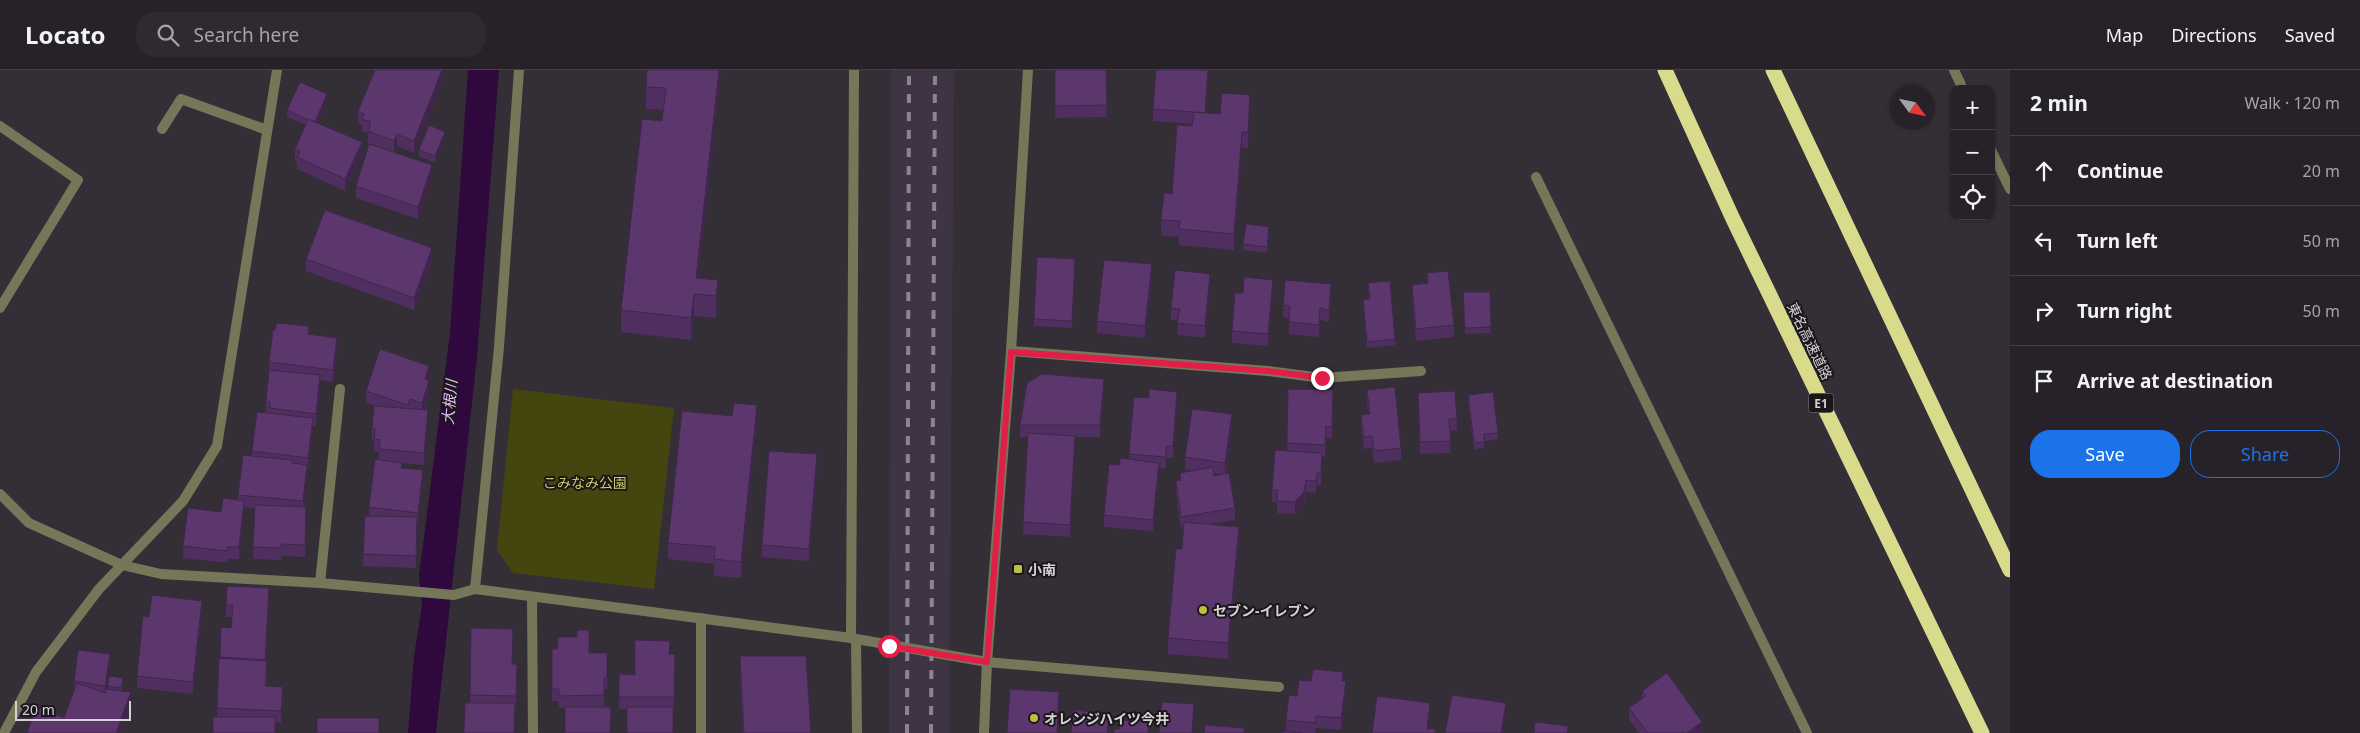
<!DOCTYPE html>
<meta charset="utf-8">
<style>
body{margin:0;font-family:"Noto Sans","Noto Sans JP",sans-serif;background:#2f2a31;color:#f1f3f6}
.controls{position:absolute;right:15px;top:15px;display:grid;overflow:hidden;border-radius:10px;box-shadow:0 1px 4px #0004}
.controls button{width:45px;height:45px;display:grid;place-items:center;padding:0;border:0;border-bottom:1px solid #433f46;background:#272229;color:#f1f3f6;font:25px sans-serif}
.compass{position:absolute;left:1890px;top:15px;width:45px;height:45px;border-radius:50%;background:#272229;box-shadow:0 1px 4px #0004;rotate:123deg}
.scale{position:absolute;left:15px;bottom:12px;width:116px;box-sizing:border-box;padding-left:5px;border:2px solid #d4d0d6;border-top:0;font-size:14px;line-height:18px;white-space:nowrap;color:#d4d0d6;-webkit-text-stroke:4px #1a171b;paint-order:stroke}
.stop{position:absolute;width:15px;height:15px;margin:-11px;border:4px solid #e11d48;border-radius:50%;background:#fff}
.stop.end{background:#e11d48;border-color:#fff;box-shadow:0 1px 5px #0008}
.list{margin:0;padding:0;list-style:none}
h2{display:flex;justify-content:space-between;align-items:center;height:65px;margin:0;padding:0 20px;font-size:21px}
h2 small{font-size:16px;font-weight:400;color:#a4a4a8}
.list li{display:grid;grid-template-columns:32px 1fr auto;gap:15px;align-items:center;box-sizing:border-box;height:70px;padding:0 20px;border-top:1px solid #433f46}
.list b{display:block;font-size:19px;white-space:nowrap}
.list em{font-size:16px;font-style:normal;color:#a4a4a8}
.actions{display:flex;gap:10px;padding:15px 20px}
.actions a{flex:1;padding:11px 0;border:1px solid #1a73e8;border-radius:20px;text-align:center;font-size:18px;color:#1a73e8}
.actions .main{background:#1a73e8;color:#fff}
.icon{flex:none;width:28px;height:28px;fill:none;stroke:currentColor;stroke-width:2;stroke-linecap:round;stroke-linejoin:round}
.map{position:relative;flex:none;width:2010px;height:663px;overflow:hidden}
header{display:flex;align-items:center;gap:30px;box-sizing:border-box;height:70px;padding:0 25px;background:#272229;border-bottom:1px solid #433f46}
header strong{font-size:24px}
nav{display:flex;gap:28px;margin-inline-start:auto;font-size:18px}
.search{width:350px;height:45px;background:#2f2a31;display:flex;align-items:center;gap:12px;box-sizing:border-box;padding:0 18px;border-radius:20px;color:#a4a4a8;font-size:19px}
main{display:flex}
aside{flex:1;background:#272229}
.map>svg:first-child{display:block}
.built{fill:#3e3443}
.green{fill:#454510}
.water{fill:#2f093e}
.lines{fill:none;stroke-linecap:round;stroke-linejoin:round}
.service{stroke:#767759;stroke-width:10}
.minor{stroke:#767759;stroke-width:10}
.tertiary{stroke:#767759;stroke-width:10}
.motorway{stroke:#d8da8c;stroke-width:15}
.rail{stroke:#8a868d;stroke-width:4;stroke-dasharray:9 9;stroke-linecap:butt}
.wall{fill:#4f2f5f;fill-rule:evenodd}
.shaded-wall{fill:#40264d}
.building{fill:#5c376e;stroke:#40264d}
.route{stroke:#e11d48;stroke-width:6}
.poi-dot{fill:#bfbe42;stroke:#1a171b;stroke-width:2}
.labels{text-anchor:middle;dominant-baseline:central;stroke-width:4;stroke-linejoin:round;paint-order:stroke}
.shield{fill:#1a171b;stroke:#9c989e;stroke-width:1}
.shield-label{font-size:12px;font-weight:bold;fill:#d4d0d6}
.street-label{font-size:14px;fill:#d4d0d6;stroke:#1a171b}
.park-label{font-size:14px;fill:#cccd64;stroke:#1a171b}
.poi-label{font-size:14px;font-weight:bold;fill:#d4d0d6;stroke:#1a171b;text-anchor:start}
.water-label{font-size:15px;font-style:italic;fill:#e8bbff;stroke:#1a171b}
</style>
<header>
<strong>Locato</strong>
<div class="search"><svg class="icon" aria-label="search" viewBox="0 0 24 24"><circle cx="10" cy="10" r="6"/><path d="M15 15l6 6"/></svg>Search here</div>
<nav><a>Map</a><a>Directions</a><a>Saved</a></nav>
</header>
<main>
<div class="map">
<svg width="2010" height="663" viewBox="0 0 2010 663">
<rect width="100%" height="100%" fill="#342e37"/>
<!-- built -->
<path class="built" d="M891 0H954L949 663H889Z"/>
<!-- green -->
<path class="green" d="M513 319 674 338 654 519 513 503 497 480Z"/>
<!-- water -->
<path class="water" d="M468 0H499L477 287 436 663H408L414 586 422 536 419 506 450 263Z"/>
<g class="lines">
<!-- service -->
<path class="service" d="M162 59 181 29 267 60
M987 592 1279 617"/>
<!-- minor -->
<path class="minor" d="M1954 0 1963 19
M0 56 78 110 0 238
M1991 80 2010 119
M1536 107 1807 663
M1011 281 1268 301 1322 308 1421 301
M0 424 29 453 122 495 161 504 320 513 454 525 475 519 851 568 987 592
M320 513 340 319
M475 519 499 277 519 0
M532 528 533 663
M856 569 857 663
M4 663 36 602 99 519 183 431 217 376 277 0
M701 663V548
M984 663 987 592 1011 281 1028 0"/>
<!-- tertiary -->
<path class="tertiary" d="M851 568 854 0"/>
<!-- motorway -->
<path class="motorway" d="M1665 0 1733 149 1982 663
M1773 0 2010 500"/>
<!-- rail -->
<path class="rail" d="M907 663 909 0
M931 663 935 0"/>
</g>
<!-- wall -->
<path class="wall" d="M721 0 698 208 718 210V232L716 248 694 246 691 270 621 262V240L662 51 663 40 646 39V17Z
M1055 0H1106L1107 47 1055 48Z
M1208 0 1206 43 1220 44 1250 41 1248 78H1242L1234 180 1179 175V167L1161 166V150L1172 124 1193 54 1153 51V39Z
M443 11 414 83 397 76 394 83 432 107 418 149 356 128V116L383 79 368 73V63L362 61V55L358 53V41Z
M327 30 317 53 362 84 345 121 297 99V92L295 91V79L306 55 287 47V40Z
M445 68 435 93 419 86V80Z
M1269 163 1267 183 1243 180V174Z
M306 189 432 190 414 240 306 201Z
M1075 195 1072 258 1034 256V249Z
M1427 203 1454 255V267L1416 271 1412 227V215L1427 213Z
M1152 206 1145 268 1097 263V251Z
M1368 213 1395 269V275L1367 278 1363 230 1369 229Z
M1210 216 1205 268 1177 265 1178 250H1171V238Z
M1273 222 1268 276 1232 273V261L1243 223Z
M1463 222H1490L1491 263 1465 264Z
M1331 226 1329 252 1320 250 1319 267 1289 264V248L1283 247V235Z
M309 264 337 280 333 312 320 310 316 356H313L308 399H307L304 437 306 449 305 487 281 486V490L253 489 255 438 244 437 239 489H228L227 493 183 488V476L221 442 238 430V425L252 386V381L266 343V332L269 301V292Z
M429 308 428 311 429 323 424 340 428 352 424 395 402 393V398L423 412 418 455H417L416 498 363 496V484L369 446V437L379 390V382L374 381V371L372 370V358L375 336 366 333V321Z
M1288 319 1333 320 1332 369 1326 368 1325 387H1322L1321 415H1317L1316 423 1306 422 1304 434 1295 444 1277 443V432H1272V420L1287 381Z
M1367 320 1401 378V390L1374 393 1372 378 1364 379 1361 357V345L1369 344 1367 332Z
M1104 321 1100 367H1075L1070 467 1023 464 1028 367H1020V355Z
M1418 323 1457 348V360L1450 361 1451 383 1420 384Z
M1468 325 1498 363V369L1484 371V378L1474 380 1468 331Z
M1177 334 1173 388H1166V399L1159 398 1153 461 1104 457V445L1120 395 1129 390V384Z
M757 351 741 508 714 506V494L668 489V473Z
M1232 356 1226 404 1235 438V450L1209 454 1239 473 1228 589 1168 584V568L1182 479 1184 458 1181 459 1176 423V411H1180V403L1193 401 1185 399V387ZM1214 403 1221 405 1214 406Z
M817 396 809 491 762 487V475Z
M269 530 266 591 267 603 266 616 283 629 281 653 217 647 221 557 231 558 232 547H226V535Z
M202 543 193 624 137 618V606L149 547Z
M471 558 513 594 517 606 516 638 470 633Z
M577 567 589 583H607V619L604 620V637L559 638V631H552V579H557Z
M670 584H675L674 639H619V604L635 605Z
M740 586 811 663H743L740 608Z
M110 591 105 622H102L105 623 108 619 109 606 123 615 122 621 131 634 120 663H27L64 648 75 618 74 617V611Z
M1311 611H1343L1346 623 1341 660 1316 658 1315 663H1282L1286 662V650L1297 626Z
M1642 621 1702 663H1639L1629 650V638L1642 628Z"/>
<!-- shaded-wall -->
<path class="shaded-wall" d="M443 0V11L414 83V71Z
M719 0H721L696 224V208Z
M1208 0V6L1205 55V43Z
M327 24V30L314 59V53Z
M1250 25V41L1248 78V62Z
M445 62V68L435 93V86Z
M1242 62V78L1234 180V164Z
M397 64V76L394 83V71Z
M362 72V84L345 121V109Z
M432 95V107L418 149V137Z
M432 178V190L414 240V228Z
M1152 194V206L1145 268V256Z
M1210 204V216L1205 268V256Z
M718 210V232L716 248V226Z
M1273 210V222L1268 276V264Z
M1331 214V226L1329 252V240Z
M694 224V246L691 270V248Z
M1320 238V250L1319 267V255Z
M337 268V280L333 312V300Z
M429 296V308L425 321V309Z
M320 305V317L316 356V344Z
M1104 309V321L1100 367V355Z
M429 311V323L422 345V333Z
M1177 322V334L1173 388V376Z
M757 335V351L741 508V492Z
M428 340V352L424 395V383Z
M1232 344V356L1225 405V393Z
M313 348V360L308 399V388Z
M1075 366V378L1070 467V455Z
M817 384V396L809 491V479Z
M1159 393V405L1153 461V450Z
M307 395V407L303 443V431Z
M423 400V412L418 455V443Z
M1317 403V415L1316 423V411Z
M1306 410 1304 434 1295 444V432Z
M244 431V443L239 489V477Z
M1239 457V473L1228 589V573Z
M269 518V530L265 602V590Z
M202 531V543L193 624V612Z
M110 584V591L105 622V616Z
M1346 611V623L1341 660V648Z
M283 617V629L281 653V641Z
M131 622V634L120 663H116Z
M1059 622 1058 663H1057Z
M1430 633V649L1428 663 1427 659Z
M1506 633V645L1503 663H1501Z
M1194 634V646L1193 663H1192Z
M1109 644V656L1108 663H1107Z
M1702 652V663H1687Z"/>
<!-- building -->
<path class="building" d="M375 0H442L414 71 397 64 394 71 368 61 371 52 362 49 364 44 358 41Z
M647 0H719L696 208 718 210 716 226 694 224 691 248 621 240 642 49 662 51 666 18 646 17Z
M1055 0H1106L1107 35 1055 36Z
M1156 0H1208L1205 43 1153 39Z
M300 12 327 24 315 52 308 49V50L287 40Z
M1222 23 1250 25 1248 62H1242L1234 164 1179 159 1180 151 1161 150 1164 123 1172 124 1177 55 1192 56 1194 42 1220 44Z
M308 49 362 72 345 109 297 87 300 82 295 79Z
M429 55 445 62 435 86 419 80Z
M369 74 432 95 418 137 356 116Z
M325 140 432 178 414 228 306 189Z
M1246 154 1269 157 1267 177 1243 174Z
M1037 187 1075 189 1072 251 1034 249Z
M1104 190 1152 194 1145 256 1097 251Z
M1175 200 1210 204 1205 256 1177 253 1180 239 1171 238Z
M1448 201 1454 255 1416 259 1412 215 1428 213 1427 203Z
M1244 207 1273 210 1268 264 1232 261 1235 223H1243Z
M1285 210 1331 214 1329 240 1320 238 1319 255 1289 252 1290 236 1283 235Z
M1390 211 1395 269 1367 272 1363 230 1370 229 1368 213Z
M1463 222H1490L1491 257 1465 258Z
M277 253 309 256 308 264 337 268 333 300 269 292 273 260H275Z
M380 279 429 296 425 309 429 311 422 333 410 329 408 335 366 321Z
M269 300 320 305 316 344 270 338V332H266Z
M1042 304 1104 309 1100 355H1020L1027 313Z
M1395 317 1401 378 1374 381 1372 366 1364 367 1361 345 1370 344 1367 320Z
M1149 319 1177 322 1173 376H1166V387L1129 384 1134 327 1149 328Z
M1288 319 1333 320 1332 357 1326 356 1325 375 1287 373Z
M1455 321 1457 348 1449 349 1451 371 1420 372 1418 323Z
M1493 322 1498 363 1484 364V372L1474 373 1468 325Z
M734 333 757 335 741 492 714 489 715 477 668 473 682 341 732 346Z
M374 336 428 340 424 383 379 379 380 370 374 369 375 359 372 358Z
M1192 339 1232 344 1225 393 1185 387Z
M257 342 313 348 308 388 252 381Z
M1028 363 1075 366 1070 455 1023 452Z
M1275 380 1322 383 1321 403H1317L1316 411 1306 410 1304 422 1295 432 1277 431 1278 420H1272Z
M769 381 817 384 809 479 762 475Z
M243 385 292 390V393L307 395 303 431 238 425Z
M1120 388 1159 393 1153 450 1104 445 1109 394 1120 395Z
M375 389 402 393 401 398 423 400 418 443 369 437Z
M1213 397 1214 406 1229 403 1235 438 1181 447 1176 411 1181 410 1180 403Z
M223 428 244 431 239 477H228L227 481 183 476 188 438 221 442Z
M255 435 306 437 305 475 281 474V478L253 477Z
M365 446 417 447 416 486 363 484Z
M1184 452 1239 457 1228 573 1168 568 1176 479H1182Z
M227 516 269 518 265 590 220 587 221 557 231 558 233 535H226Z
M152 525 202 531 193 612 137 606 143 546 149 547Z
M471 558 513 559 512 594H517L516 626 470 625Z
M577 560H589V583H607V607L604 608V625L559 626V619H552V579H557L558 567H577Z
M635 570 670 571 669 584H675L674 627H619V604L635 605Z
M78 580 110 584 105 616 74 611Z
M740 586H806L811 663H744Z
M219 588 267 591 265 616 283 617 281 641 217 638Z
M1313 599 1343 602 1342 611H1346L1341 648 1316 646 1315 653 1286 650 1289 625 1297 626 1299 610 1311 611Z
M1667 603 1702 652 1687 663H1684L1683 661 1681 663H1648L1629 638 1646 626 1642 621Z
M109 606 123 608 121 618 108 616Z
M77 613 105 623 106 619 131 622 116 663H27L36 637 64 648Z
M1010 619 1059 622 1057 663H1007Z
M1452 625 1506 633 1501 663H1445Z
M1377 626 1430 633 1427 659H1435V663H1372Z
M1162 632 1194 634 1192 663H1159Z
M465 633H515L514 663H464Z
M565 637H611L610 663H565Z
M627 637H673V663H627Z
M1073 640 1109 644 1107 663H1071Z
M213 647H275V663H213Z
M317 648H379V663H317Z
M1120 650 1149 652 1148 663H1114V659H1119Z
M1535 652 1568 656 1567 663H1534Z
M1205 655 1244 658V663H1204Z
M1282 661 1303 663H1282Z"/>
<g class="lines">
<!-- route -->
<path class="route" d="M889 576 987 592 1011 282 1268 301 1322 308"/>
</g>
<!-- markers -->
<g class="poi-dot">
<rect x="1013" y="494" width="10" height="10" rx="2.5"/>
<circle cx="1203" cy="540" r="5"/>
<circle cx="1034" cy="648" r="5"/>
</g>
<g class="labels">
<!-- shield labels -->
<rect class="shield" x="1808.5" y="323.5" width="25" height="19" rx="4"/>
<g class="shield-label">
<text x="1821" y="333">E1</text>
</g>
<!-- street labels -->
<g class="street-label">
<text transform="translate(1810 271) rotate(64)">東名高速道路</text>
</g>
<!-- park labels -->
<g class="park-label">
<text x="585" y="412">こみなみ公園</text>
</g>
<!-- poi labels -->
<g class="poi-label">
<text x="1028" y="499">小南</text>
<text x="1213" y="540">セブン-イレブン</text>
<text x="1044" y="648">オレンジハイツ今井</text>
</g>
<!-- water labels -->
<g class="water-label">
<text transform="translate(449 332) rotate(-85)">大根川</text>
</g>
</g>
</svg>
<div class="controls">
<button>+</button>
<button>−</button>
<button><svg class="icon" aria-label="locate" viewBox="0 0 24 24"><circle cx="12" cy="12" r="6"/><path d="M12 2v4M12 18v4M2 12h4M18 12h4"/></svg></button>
</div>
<svg class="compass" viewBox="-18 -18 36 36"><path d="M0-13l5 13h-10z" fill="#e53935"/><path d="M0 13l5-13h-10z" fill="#a4a4a8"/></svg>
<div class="scale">20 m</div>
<div class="stop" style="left:889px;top:576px"></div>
<div class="stop end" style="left:1322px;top:308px"></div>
</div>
<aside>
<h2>2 min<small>Walk · 120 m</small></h2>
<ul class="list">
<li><svg class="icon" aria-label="ahead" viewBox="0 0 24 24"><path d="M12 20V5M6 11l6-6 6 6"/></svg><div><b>Continue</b></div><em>20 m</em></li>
<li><svg class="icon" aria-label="left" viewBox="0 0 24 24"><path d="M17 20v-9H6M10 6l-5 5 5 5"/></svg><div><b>Turn left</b></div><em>50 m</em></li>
<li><svg class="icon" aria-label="right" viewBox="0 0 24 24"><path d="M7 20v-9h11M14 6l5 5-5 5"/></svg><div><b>Turn right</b></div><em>50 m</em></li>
<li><svg class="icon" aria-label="arrive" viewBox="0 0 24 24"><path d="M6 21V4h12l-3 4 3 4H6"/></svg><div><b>Arrive at destination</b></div></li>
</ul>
<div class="actions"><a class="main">Save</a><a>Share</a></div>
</aside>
</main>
